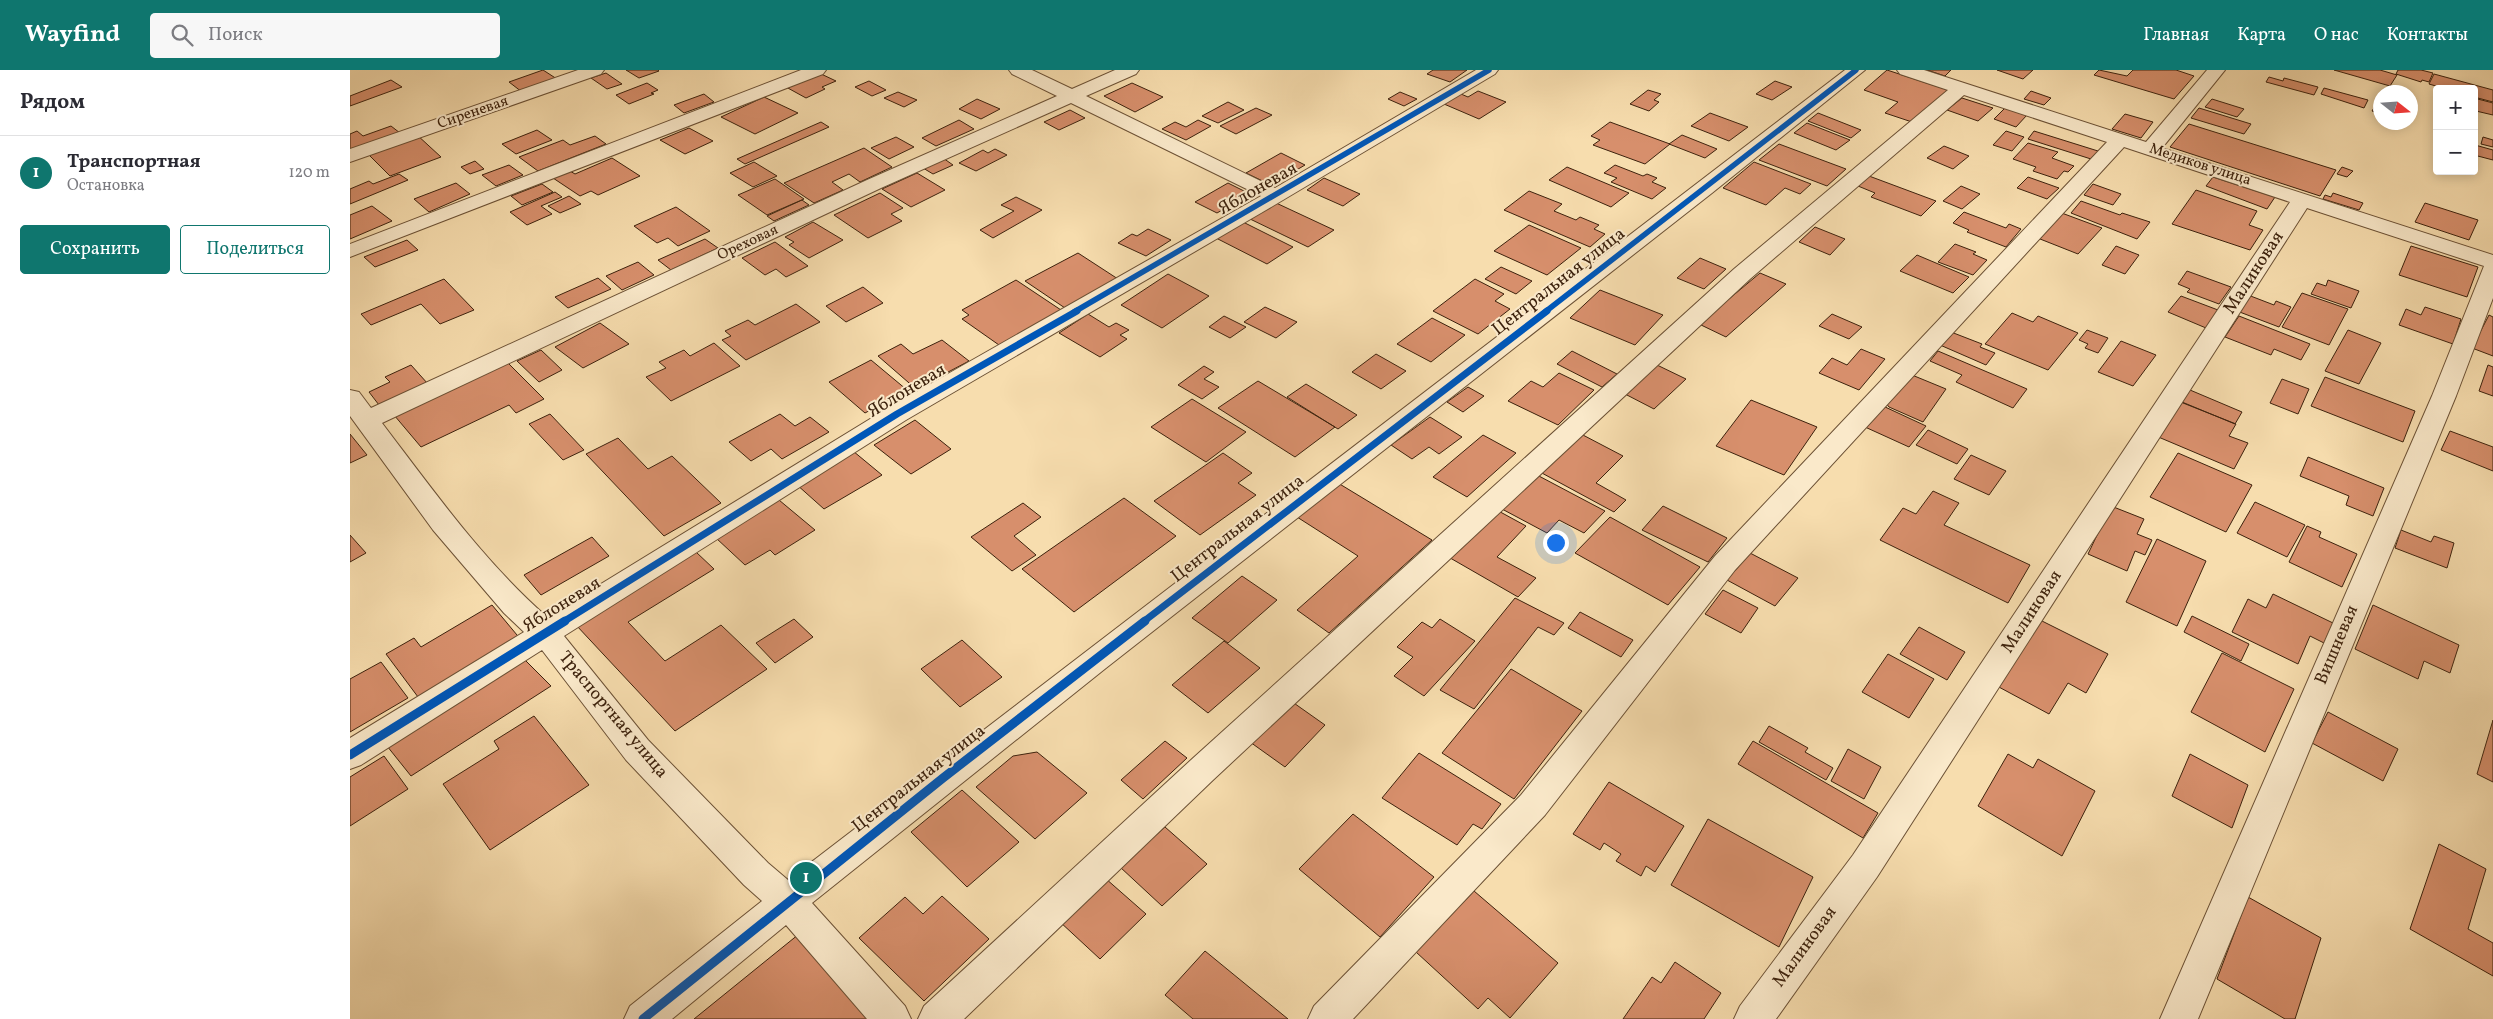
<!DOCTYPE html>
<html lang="ru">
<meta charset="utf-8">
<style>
body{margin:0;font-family:Vollkorn,serif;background:#f7f7f7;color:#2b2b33}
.controls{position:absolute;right:15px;top:15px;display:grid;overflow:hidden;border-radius:5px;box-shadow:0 2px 12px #0003}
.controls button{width:45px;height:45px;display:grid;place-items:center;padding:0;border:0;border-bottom:1px solid #e1e1e2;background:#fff;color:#2b2b33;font:25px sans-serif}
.compass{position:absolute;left:2023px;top:15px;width:45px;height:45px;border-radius:50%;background:#fff;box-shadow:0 2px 12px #0003;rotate:107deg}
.you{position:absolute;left:1205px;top:472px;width:18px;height:18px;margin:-12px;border:4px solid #fff;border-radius:50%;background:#1a73e8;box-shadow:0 0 0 8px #1a73e833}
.badge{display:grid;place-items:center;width:32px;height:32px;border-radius:50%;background:#0f766e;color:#fff;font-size:16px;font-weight:700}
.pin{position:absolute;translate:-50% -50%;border:2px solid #fff;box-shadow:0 1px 5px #0006}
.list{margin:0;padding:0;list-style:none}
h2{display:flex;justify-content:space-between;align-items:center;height:65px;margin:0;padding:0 20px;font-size:21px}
h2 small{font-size:16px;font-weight:400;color:#7c7c81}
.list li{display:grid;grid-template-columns:32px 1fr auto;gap:15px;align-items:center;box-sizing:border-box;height:75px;padding:0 20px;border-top:1px solid #e1e1e2}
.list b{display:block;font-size:19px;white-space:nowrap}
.list p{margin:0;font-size:16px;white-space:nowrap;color:#7c7c81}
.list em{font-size:16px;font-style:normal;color:#7c7c81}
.actions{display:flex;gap:10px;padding:15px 20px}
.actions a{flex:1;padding:11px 0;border:1px solid #0f766e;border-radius:5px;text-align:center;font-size:18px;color:#0f766e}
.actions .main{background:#0f766e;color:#fff}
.icon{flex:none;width:28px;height:28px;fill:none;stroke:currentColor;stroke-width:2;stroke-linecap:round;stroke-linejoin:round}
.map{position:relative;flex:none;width:2143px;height:949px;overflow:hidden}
header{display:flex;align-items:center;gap:30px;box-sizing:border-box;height:70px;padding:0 25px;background:#0f766e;color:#fff}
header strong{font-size:24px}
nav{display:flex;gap:28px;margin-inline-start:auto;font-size:18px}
.search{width:350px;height:45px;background:#f7f7f7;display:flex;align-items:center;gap:12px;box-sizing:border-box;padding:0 18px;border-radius:5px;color:#7c7c81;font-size:19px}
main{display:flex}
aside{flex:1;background:#fff}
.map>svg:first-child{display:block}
.building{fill:#d78f6c;stroke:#3d220d}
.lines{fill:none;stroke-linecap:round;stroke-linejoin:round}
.minor-casing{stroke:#6c5135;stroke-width:2}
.minor{fill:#fae9ca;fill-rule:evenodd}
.cycleway-far2-casing{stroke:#fae9ca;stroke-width:8}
.cycleway-far1-casing{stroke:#fae9ca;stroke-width:10}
.cycleway-casing{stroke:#fae9ca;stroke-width:12}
.cycleway-far2{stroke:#0057b8;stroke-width:5.5}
.cycleway-far1{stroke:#0057b8;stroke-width:7}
.cycleway{stroke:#0057b8;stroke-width:9}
.labels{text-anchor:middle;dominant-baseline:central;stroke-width:4;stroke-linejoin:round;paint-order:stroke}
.far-street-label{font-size:15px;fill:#3d220d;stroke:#fae9ca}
.street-label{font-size:18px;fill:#3d220d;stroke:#fae9ca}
</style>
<header>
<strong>Wayfind</strong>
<div class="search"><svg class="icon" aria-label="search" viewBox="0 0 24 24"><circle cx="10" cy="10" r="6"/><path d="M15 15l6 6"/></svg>Поиск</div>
<nav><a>Главная</a><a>Карта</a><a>О нас</a><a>Контакты</a></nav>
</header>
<main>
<aside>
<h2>Рядом<small></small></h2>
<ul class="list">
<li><span class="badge">1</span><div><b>Транспортная</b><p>Остановка</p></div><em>120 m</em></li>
</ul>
<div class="actions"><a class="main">Сохранить</a><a>Поделиться</a></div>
</aside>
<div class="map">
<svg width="2143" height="949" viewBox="0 0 2143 949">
<rect width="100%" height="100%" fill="#f7ddae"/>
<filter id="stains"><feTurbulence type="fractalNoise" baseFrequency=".004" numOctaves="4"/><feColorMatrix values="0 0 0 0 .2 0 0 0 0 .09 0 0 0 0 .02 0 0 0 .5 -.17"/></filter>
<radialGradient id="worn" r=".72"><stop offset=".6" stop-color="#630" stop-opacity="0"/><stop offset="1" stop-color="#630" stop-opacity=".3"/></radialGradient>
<!-- building -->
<path class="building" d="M193 0 207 9 172 22 159 12Z
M276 0H308L309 1 289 8Z
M1083 0H1117L1100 12 1077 4Z
M1537 0 1598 20 1562 52 1535 43 1548 32 1514 20Z
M1577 0H1601L1595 6Z
M1647 0H1683L1673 9Z
M1749 0 1777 6 1783 0H1826L1844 6 1824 29 1744 5Z
M1984 0H2030L2047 5 2040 16Z
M2048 0H2071L2083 3 2079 12 2072 10 2071 12 2046 4Z
M256 3 272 14 257 19 241 8Z
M469 3 486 11 472 17 475 19 456 28 436 17Z
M2084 4 2143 20V32L2124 27V19H2096L2079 14Z
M1919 7 1933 11 1934 8 1968 17 1964 25 1916 12Z
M41 10 52 17 0 36V26Z
M519 11 536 20 522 26 505 17Z
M1425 11 1442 17 1422 30 1406 24Z
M297 13 308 20 301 23 304 24 279 34 266 25Z
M782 13 813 27 785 42 754 26Z
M1974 18 2018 30 2014 38 1971 24Z
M1298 20 1311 24 1304 30 1309 32 1299 41 1280 34Z
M1128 21 1156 32 1129 49 1094 34 1111 24 1118 27Z
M1681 21 1701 28 1694 35 1674 29Z
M548 22 567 30 554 37 534 28Z
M1050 22 1067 29 1054 36 1038 29Z
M354 24 364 32 334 43 324 35Z
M414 27 448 43 405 64 371 47Z
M1612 28 1643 38 1628 51 1597 40Z
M2030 28V44L2022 41Z
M2124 28 2143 33V45L2126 41 2124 45Z
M627 29 650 39 631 49 609 39Z
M1862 29 1894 39 1887 47 1855 37Z
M878 32 894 40 868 53 852 46Z
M906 38 922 45 886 64 870 56Z
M1655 38 1677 45 1666 57 1644 49Z
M1849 38 1901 54 1894 64 1841 48Z
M720 40 735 48 709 60 694 52Z
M1360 43 1398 57 1379 71 1341 56Z
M1468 43 1511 60 1501 68 1458 51Z
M1775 44 1803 52 1791 68 1762 59Z
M609 50 624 59 586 76 572 68Z
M848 50 861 56 836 70 812 59 825 52 836 57Z
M471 52 479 57 395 94 387 89Z
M1260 52 1320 74 1295 94 1243 75 1250 70 1241 66Z
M1457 53 1500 70 1486 80 1444 63Z
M1839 54 1986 100 1970 126 1820 77Z
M41 56 50 63 0 81V64L7 61 13 66Z
M339 58 363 71 335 84 310 70Z
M187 60 202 70 166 84 152 74Z
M1656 61 1674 67 1662 81 1643 75Z
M1684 61 1748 81 1741 89 1678 69Z
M66 64 91 87 40 106 16 82Z
M1332 65 1367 79 1355 88 1319 74Z
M245 66 256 74 188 101 169 87 213 70 220 75Z
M546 67 564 77 539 89 521 78Z
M2133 67 2143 70V77L2131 74Z
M1678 73 1708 82 1702 88 1724 96 1718 102 1714 101 1707 109 1683 101 1686 97 1663 89Z
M1429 74 1496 99 1477 116 1409 90Z
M2125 75 2143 80V90L2124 85Z
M1594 76 1619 86 1603 99 1577 88Z
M514 78 542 97 510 112 499 104 482 112 493 120 464 133 434 113Z
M645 79 657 85 626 101 609 93 633 80 638 83Z
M931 83 955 95 921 115 896 103Z
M262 88 290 106 248 125 241 121 230 126 203 108 220 101 225 104Z
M593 88 603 95 583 104 573 98Z
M125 91 134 99 120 104 111 97Z
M404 92 427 106 403 117 380 103Z
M1404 92 1461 114 1450 124 1435 118 1416 135 1373 118Z
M159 95 173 105 146 116 132 105Z
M1265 95 1293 106 1297 104 1307 108 1302 112 1316 118 1302 129 1261 112 1267 108 1254 103Z
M1217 97 1279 123 1261 137 1199 110Z
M1992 97 2003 101 1997 107 1987 104Z
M567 103 595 120 561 137 532 119Z
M49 104 58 110 0 134V119L19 111 23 114Z
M1519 106 1586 131 1571 146 1521 127 1525 123 1508 116Z
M1678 107 1709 118 1697 129 1667 118Z
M1863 107 1925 127 1917 139 1856 116Z
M974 108 1010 124 993 136 957 120Z
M425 109 454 129 417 145 388 125Z
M106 113 120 124 79 142 64 129Z
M878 113 900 124 867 143 845 132Z
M192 114 203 122 172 135 161 126Z
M1743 114 1771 124 1763 135 1734 125Z
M1611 116 1630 124 1612 139 1593 131Z
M1846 120 1907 141 1899 155 1913 160 1900 180 1822 154Z
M1179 121 1212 134 1204 141 1226 150 1230 147 1249 155 1244 159 1255 164 1240 177 1154 140Z
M205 122 212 127 191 136 202 144 177 155 160 142Z
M530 123 553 138 541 144 552 151 518 168 484 145Z
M1983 123 2013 133 2009 140 1973 129 1975 125 1981 127Z
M219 126 231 134 210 143 198 136Z
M666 127 692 140 643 168 630 160 664 141 651 135Z
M452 130 459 135 424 151 417 146Z
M1731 131 1770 145 1772 143 1800 152 1787 169 1721 143Z
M924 132 984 160 958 177 898 148Z
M2075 133 2128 150 2119 170 2065 152Z
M22 136 42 151 0 169V145Z
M326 137 360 161 328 176 318 168 307 173 284 156Z
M1614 142 1656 158 1659 154 1671 159 1656 177 1617 162 1619 160 1603 153Z
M1709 142 1752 158 1728 184 1685 167Z
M463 152 493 170 459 188 439 175 444 172 435 167Z
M893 152 943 177 917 194 866 168Z
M1179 155 1231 178 1197 205 1144 181Z
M1465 157 1495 169 1480 185 1449 172Z
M798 159 821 170 796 186 768 173 782 164 787 166Z
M355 169 368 178 321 200 308 190Z
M57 170 68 180 25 197 14 187Z
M425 172 458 196 436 207 426 199 415 205 392 188Z
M1605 174 1626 182 1623 184 1637 190 1623 205 1588 192Z
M1766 176 1789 185 1775 204 1752 195Z
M2061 176 2128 197 2117 227 2049 205Z
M728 183 768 209 715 238 675 211Z
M1567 185 1619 207 1603 223 1550 201Z
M1350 188 1376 199 1354 219 1327 208Z
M288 192 304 205 272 220 256 206Z
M1151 197 1182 211 1166 224 1135 209Z
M1837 201 1881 217 1869 234 1837 222 1840 219 1828 214Z
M1410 203 1436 214 1376 267 1349 254Z
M818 204 859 226 812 258 771 235Z
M248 208 261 219 218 238 205 227Z
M94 209 124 240 90 254 71 234 21 255 11 244Z
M1125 209 1154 224 1145 231 1160 239 1128 264 1083 241Z
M666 210 711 240 649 275 612 249 619 245 612 240Z
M1978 210 2009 221 2001 238 1961 224 1967 213 1976 216Z
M513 217 533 233 496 252 476 236Z
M1250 220 1313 245 1285 275 1220 248Z
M1952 223 1998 239 1979 275 1932 257Z
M1898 225 1924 235 1926 231 1941 237 1929 257 1887 241Z
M1831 226 1868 240 1856 258 1818 242Z
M446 234 470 252 396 290 372 270 381 266 375 261 398 250 405 255Z
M915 237 947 252 926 268 894 252Z
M2075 237 2111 249 2103 274 2049 255 2056 239 2071 245Z
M1662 243 1683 252 1688 246 1728 263 1698 300 1635 274Z
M738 244 759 257 766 253 779 260 770 265 777 269 750 287 709 263Z
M1482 244 1512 257 1499 269 1469 256Z
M2139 245 2143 247V286L2122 278Z
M874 246 896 257 880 268 859 257Z
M1889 246 1960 274 1951 290 1924 279 1921 285 1875 267Z
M1082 248 1115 265 1081 292 1047 274Z
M250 253 279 274 233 298 205 277Z
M1737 260 1758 268 1748 283 1735 278 1738 274 1729 270Z
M1998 260 2031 273 2009 314 1975 301Z
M1601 262 1632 274 1630 277 1645 283 1636 295 1590 275Z
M592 270 619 291 566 319 528 286 551 274 563 284Z
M1771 271 1806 285 1783 316 1748 302Z
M364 273 390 296 321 331 296 307 316 298 309 292 334 280 340 286Z
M1511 279 1535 289 1509 320 1469 303 1482 288 1497 295Z
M191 280 212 300 189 312 167 291Z
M1222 281 1267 304 1252 317 1207 294Z
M1588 281 1677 319 1663 338 1606 312 1612 305 1580 291Z
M1026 284 1056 301 1031 319 1002 302Z
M521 290 557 320 515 343 479 312Z
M158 293 194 329 166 343 159 335 71 377 44 345Z
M61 295 78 314 29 335 19 322 40 312 35 307Z
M1307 295 1336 309 1304 339 1275 324Z
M2138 295 2143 297V326L2129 321Z
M854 296 864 302 854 309 869 317 852 329 828 315Z
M1209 303 1244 320 1208 355 1158 331 1181 311 1193 317Z
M1562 305 1596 319 1573 352 1539 337 1535 332Z
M1975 307 2065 341 2053 372 1961 336Z
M1932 309 1959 319 1948 344 1920 333Z
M908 311 985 357 945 387 868 338Z
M956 314 1007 345 988 359 937 327Z
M1118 317 1134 326 1113 342 1097 332Z
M1840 320 1892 342 1885 354 1832 332Z
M842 329 896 362 856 392 801 357Z
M1401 330 1467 357 1434 405 1366 376Z
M1828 331 1886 354 1879 366 1898 373 1884 399 1806 366Z
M1533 336 1576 356 1559 377 1515 357Z
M200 344 234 380 213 390 179 354Z
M430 344 445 356 460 347 479 362 432 389 421 379 401 391 379 372Z
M1080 347 1112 367 1089 384 1079 377 1062 389 1041 375Z
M565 350 601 379 561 404 524 375Z
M1578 360 1618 379 1607 394 1566 375Z
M2100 361 2143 377V401L2091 380Z
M0 364 17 385 0 393Z
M1231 364 1273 386 1246 413 1276 430 1264 442 1190 402Z
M1133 365 1166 383 1117 427 1083 407Z
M268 368 298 399 322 386 371 433 314 466 236 384Z
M503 381 532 405 474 439 446 414Z
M873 383 902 403 888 413 906 425 850 465 804 431Z
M1828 383 1902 415 1876 462 1800 427Z
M1621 385 1656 401 1639 425 1604 409Z
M1958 387 2034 418 2023 446 1996 435 1999 426 1950 406Z
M1187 405 1255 441 1234 463 1209 450 1197 463 1152 439Z
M988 413 1082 470 979 563 947 540 1008 486 947 447Z
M1583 421 1609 433 1594 455 1680 495 1658 533 1530 470 1553 438 1566 444Z
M774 428 826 466 724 542 672 499Z
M429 430 465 460 425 485 420 480 395 495 366 468Z
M1905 432 1955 455 1937 487 1887 463Z
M673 433 691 447 664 466 686 485 662 501 621 467Z
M1313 436 1377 468 1358 492 1292 460Z
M1761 436 1794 449 1787 464 1802 470 1795 485 1785 481 1777 501 1738 484Z
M1143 438 1176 456 1147 487 1186 508 1168 527 1095 485Z
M1260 447 1350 497 1318 535 1225 483Z
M1957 456 1971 462 1969 467 2007 484 1992 517 1939 492Z
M2051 460 2081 472 2084 466 2104 473 2097 498 2045 478Z
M0 465 16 483 0 492Z
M242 467 259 486 191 525 174 505Z
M1807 469 1856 491 1827 556 1776 532Z
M346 482 364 499 278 552 315 591 371 555 417 599 325 661 226 555Z
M1400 483 1448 508 1425 536 1377 510Z
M892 506 927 530 878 573 842 548Z
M1373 520 1408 538 1391 563 1355 544Z
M1923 524 1983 553 1974 573 1960 566 1948 594 1882 562 1898 529 1916 538Z
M1165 528 1214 553 1204 565 1188 557 1124 639 1090 620Z
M142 535 172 571 71 631 36 584 64 568 71 577Z
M2023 535 2109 575 2100 603 2074 591 2068 609 2005 579Z
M1230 542 1283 570 1271 587 1218 558Z
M1842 546 1899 574 1891 591 1834 562Z
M444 549 463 567 425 593 406 573Z
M1090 549 1125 571 1074 626 1044 606 1063 587 1047 577 1072 552 1082 558Z
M1688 549 1758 584 1736 623 1718 613 1699 644 1647 616Z
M1569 557 1615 582 1597 610 1550 584Z
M612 570 652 607 610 637 571 599Z
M874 571 910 598 858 643 822 615Z
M1872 583 1944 619 1915 682 1841 642Z
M1538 584 1584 609 1559 648 1512 622Z
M175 590 201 616 61 706 33 671Z
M31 592 58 628 0 662V609Z
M1161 599 1232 641 1164 729 1092 683Z
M941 631 975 655 935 697 900 672Z
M1978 642 2048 679 2033 711 1962 673Z
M184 646 239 715 140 780 93 714 149 679 144 671Z
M2143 650V712L2127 704Z
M1419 656 1458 678 1455 682 1483 698 1476 710 1409 672Z
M815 671 837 688 793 729 771 710Z
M1403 671 1528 743 1513 768 1388 694Z
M1498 679 1531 697 1514 729 1481 711Z
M687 682 737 723 685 769 626 717 663 686Z
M1069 683 1151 734 1132 759 1123 754 1107 775 1032 728Z
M1658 684 1683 698 1688 689 1745 721 1712 786 1628 736Z
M1840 684 1898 715 1882 758 1822 726Z
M34 686 58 719 0 756V707Z
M1259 712 1334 756 1305 802 1296 796 1291 806 1266 791 1271 784 1254 773 1250 780 1223 764Z
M612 720 669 772 617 817 561 762Z
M1003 744 1084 807 1030 867 949 799Z
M1358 749 1463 807 1429 877 1321 815Z
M815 757 857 794 812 836 770 797Z
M2089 774 2136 799 2118 859 2143 873V906L2060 859Z
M755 808 796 844 750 889 709 851Z
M1124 821 1208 893 1160 948 1138 928 1128 939 1066 882Z
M592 826 639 869 574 931 509 868 555 827 573 844Z
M1898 827 1971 868 1945 949H1935L1867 909Z
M449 864 521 949H344Z
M855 881 938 949H843L815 925Z
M1325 892 1371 923 1354 949H1273L1302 907 1311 913Z"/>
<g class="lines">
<!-- minor casing -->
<g class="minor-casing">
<path id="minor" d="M228 0H254L251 4 0 92V79Z
M451 0H476L473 4 0 187V174Z
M659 0H682L722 19 765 0H789L786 4 736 26 925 118 1126 0H1148L1145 4 911 143 556 350 214 566 298 670 418 793 438 810 1495 0H1515L1362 123 756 598 462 833 555 936 561 949H517L436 855 322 949H274L280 936 412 831 394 815 276 690 192 580 11 695 0 699V668L174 562 154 543 83 460 0 346V320L9 322 21 338 517 110 707 26 662 4ZM721 33 911 126 538 338 197 547C133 491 83 420 32 353L531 118Z
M1547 0H1574L1796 72 1857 0H1875L1812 78 2143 185V228L2106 326 1848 949H1810L2082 326 2134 196 1957 138 1527 807 1426 949H1384L1390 936 1503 785 1940 132 1774 77 1385 500 1195 745 1003 949H958L964 936 1171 725 1365 486 1757 72 1614 25 1400 209 863 710 614 949H568L574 936 841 690 1384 199 1598 20 1550 4Z"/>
</g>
<!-- minor -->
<use href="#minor" class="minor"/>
<!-- cycleway-far2 casing -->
<g class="cycleway-far2-casing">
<path id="cycleway-far2" d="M724 242 1139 0
M1195 242 1506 0"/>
</g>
<!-- cycleway-far1 casing -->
<g class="cycleway-far1-casing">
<path id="cycleway-far1" d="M213 552 547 344 727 241
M793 552 1197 241"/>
</g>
<!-- cycleway casing -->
<g class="cycleway-casing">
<path id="cycleway" d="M0 685 215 551
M293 949 593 708 795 551"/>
</g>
<!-- cycleway-far2 -->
<use href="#cycleway-far2" class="cycleway-far2"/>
<!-- cycleway-far1 -->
<use href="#cycleway-far1" class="cycleway-far1"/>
<!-- cycleway -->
<use href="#cycleway" class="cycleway"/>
</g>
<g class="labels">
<!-- far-street labels -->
<g class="far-street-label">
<text transform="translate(123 43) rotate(-19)">Сиреневая</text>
<text transform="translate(1850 95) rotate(18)">Медиков улица</text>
<text transform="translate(398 173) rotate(-25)">Ореховая</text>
</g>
<!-- street labels -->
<g class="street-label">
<text transform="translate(908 119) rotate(-30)">Яблоневая</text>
<text transform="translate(1904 203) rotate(-57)">Малиновая</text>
<text transform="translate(1209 212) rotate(-38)">Центральная улица</text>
<text transform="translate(557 321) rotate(-31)">Яблоневая</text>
<text transform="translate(888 459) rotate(-38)">Центральная улица</text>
<text transform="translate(212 535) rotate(-32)">Яблоневая</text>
<text transform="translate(1682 542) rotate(-57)">Малиновая</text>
<text transform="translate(1987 575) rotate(-67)">Вишневая</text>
<text transform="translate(263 645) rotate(50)">Траспортная улица</text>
<text transform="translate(569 709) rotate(-38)">Центральная улица</text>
<text transform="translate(1455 877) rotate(-54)">Малиновая</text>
</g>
</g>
<rect width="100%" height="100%" filter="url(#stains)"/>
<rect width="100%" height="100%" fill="url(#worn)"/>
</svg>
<div class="controls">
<button>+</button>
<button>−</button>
</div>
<svg class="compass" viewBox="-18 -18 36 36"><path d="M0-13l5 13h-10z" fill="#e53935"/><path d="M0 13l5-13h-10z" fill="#7c7c81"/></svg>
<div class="you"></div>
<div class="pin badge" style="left:456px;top:808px">1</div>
</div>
</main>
